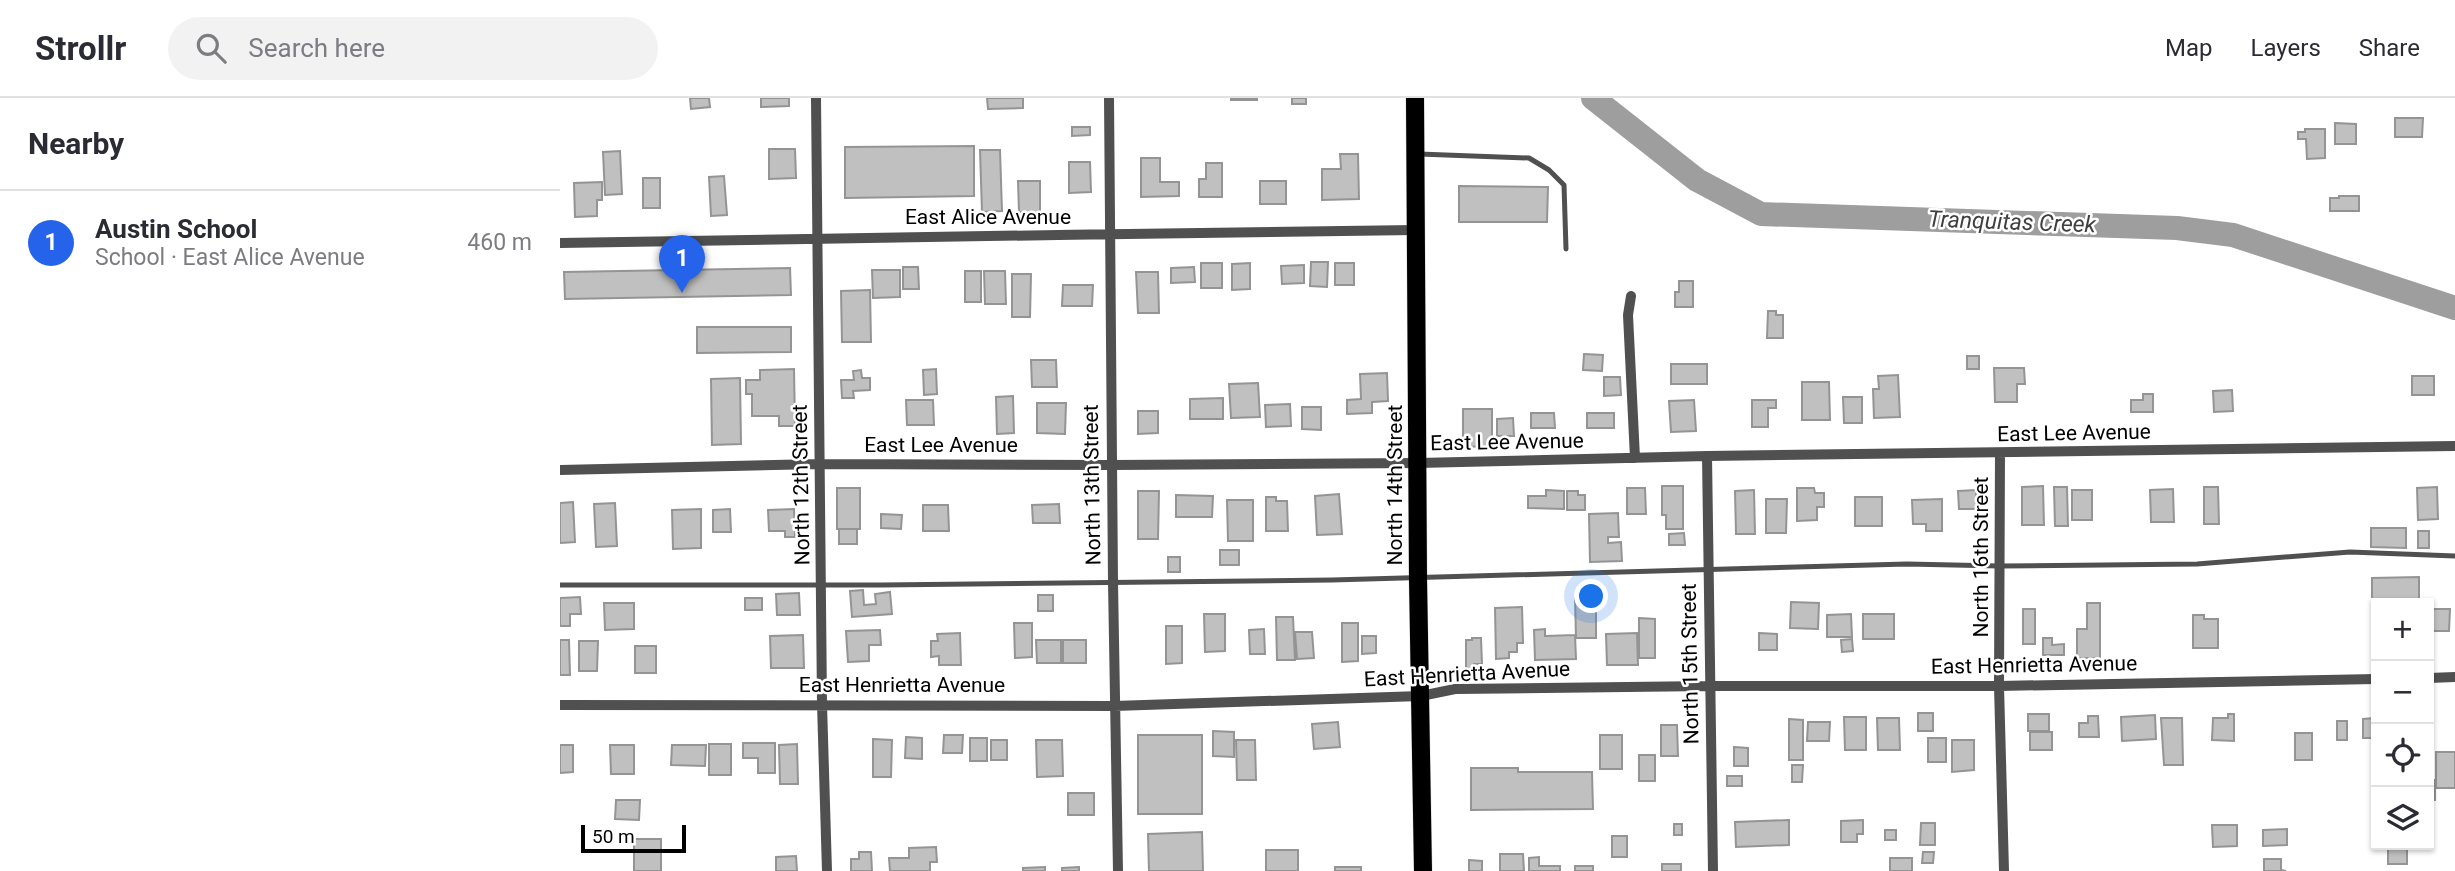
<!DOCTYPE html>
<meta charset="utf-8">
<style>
body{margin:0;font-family:Roboto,sans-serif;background:#f2f2f3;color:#2b2b33}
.controls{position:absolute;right:21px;bottom:21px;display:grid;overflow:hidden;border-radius:0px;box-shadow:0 2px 5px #0004}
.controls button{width:63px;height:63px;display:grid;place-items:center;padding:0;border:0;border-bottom:2px solid #e1e1e2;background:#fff;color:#2b2b33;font:35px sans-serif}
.scale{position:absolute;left:21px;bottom:18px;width:105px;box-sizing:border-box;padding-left:7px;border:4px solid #000;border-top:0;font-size:19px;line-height:24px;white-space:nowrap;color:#000;-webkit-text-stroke:5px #fff;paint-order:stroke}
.you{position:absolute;left:1032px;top:499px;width:24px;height:24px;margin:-18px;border:5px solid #fff;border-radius:50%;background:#1a73e8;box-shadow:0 0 0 10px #1a73e833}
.badge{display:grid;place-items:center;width:46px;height:46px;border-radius:50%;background:#2563eb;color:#fff;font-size:23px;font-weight:700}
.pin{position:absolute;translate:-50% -58px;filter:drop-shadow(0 2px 4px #0008)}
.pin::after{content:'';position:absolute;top:37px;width:24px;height:21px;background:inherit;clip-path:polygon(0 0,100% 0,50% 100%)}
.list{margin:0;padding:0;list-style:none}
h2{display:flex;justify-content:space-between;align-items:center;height:91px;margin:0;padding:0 28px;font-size:30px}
h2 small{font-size:23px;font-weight:400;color:#7c7c81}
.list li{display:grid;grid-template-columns:46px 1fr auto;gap:21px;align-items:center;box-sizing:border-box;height:105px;padding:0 28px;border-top:2px solid #e1e1e2}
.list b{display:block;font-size:26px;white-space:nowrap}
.list p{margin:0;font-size:23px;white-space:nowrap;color:#7c7c81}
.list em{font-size:23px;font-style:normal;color:#7c7c81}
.icon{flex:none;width:38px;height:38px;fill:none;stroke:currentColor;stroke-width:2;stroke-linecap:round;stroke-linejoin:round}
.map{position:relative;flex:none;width:1895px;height:773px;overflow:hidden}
header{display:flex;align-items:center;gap:42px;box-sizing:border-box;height:98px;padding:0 35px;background:#fff;border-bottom:2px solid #e1e1e2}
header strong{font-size:33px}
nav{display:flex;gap:38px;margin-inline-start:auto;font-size:24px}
.search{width:490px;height:63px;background:#f2f2f3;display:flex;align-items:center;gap:18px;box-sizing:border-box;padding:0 24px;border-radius:38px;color:#7c7c81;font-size:26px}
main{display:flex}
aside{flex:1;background:#fff}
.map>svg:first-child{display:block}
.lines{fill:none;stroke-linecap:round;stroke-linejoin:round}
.river{stroke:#9e9e9e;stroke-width:24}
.building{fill:#c0c0c0;stroke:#949494;stroke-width:2}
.primary-casing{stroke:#dbdbdb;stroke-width:19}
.lane{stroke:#505050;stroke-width:5}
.street{stroke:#505050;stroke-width:10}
.primary{stroke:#000;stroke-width:18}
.labels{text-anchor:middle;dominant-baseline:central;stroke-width:5;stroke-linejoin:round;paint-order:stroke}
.street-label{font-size:21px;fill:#000;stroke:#fff}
.water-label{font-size:23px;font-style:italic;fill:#3f3f3f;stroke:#fff}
</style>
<header>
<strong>Strollr</strong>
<div class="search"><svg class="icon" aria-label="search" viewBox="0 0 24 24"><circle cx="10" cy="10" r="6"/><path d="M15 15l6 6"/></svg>Search here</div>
<nav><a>Map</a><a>Layers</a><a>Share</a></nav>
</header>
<main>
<aside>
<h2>Nearby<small></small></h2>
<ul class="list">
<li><span class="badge">1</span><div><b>Austin School</b><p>School · East Alice Avenue</p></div><em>460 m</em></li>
</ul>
</aside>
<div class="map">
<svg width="1895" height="773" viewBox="0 0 1895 773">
<rect width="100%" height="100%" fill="#fff"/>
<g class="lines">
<!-- river -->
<path class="river" d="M1033 0 1137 82 1201 116 1617 130 1673 137 1895 210"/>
</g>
<!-- building -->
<path class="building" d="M130 0H149L150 9 131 11Z
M201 0H229V8L201 9Z
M427 0H463V10L428 11Z
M671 0H697V2H671Z
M732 0H746V6H732Z
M1835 20H1863L1862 39H1835Z
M1775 25 1796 26V46H1775Z
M512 29H530V37L512 38Z
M1745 31H1765V60L1747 61 1746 41H1738V34H1745Z
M414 48V98L285 100V49Z
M209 51H235L236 80 209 81Z
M420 52H440L442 113 422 114Z
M60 53 62 96 45 97 43 54Z
M780 56H798L799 101 762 102V71H781Z
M581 60H600V84H619V98L581 99Z
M509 64H530L531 94 509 95Z
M646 65H662V99H639V81H646Z
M164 78 167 117 151 118 149 79Z
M83 80H100V110H83Z
M458 83H480V114H459Z
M700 83H726V106H700Z
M42 84V102H37V118L15 119 14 85Z
M899 88 988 89 987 124H899Z
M1779 98H1799V113H1770V100H1779Z
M751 164H768L767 189 750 188Z
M641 165H662V190H641Z
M690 165V191L672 192V166Z
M775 165H794V187H775Z
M744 167V185L722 186 721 168Z
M343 169H358L359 191H343Z
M634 169 635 184 611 185V170Z
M230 170 231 197 5 201 4 174Z
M312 172H340V199L313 200Z
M405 173H421V204H405Z
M424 173H445L446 206H425Z
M576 174H598L599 215H578Z
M452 176H471L470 219H452Z
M1119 183H1133V209H1115V194H1119Z
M503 187H533L532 208H502Z
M310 192 311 244H282L281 193Z
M1208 213H1216V217H1223V240H1207Z
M137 229H231V254L137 255Z
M1024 256 1043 257 1042 273 1023 272Z
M1407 258H1419V271H1407Z
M471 262H496L497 289H472Z
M1111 266H1147V286H1111Z
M1434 270H1464L1465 286H1457V304H1435Z
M234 271 235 328H219V318H192V296H186V282H200V272Z
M376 271 377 296 364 297 363 272Z
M301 272 302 280H310V292L293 293 294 300H282L281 282H294L293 273Z
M827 275 828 303 812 304V315L787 316V302L801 301 800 276Z
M1338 277 1340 319 1314 320 1313 291H1319L1318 278Z
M1852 278H1874V297H1852Z
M1044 279H1060L1061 297 1044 298Z
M180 280 181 346 152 347 151 281Z
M1242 284H1269L1270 322H1242Z
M698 285 700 319 671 320 669 286Z
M1672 292 1673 313 1654 314 1653 293Z
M1583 296H1593V314H1571V302H1583Z
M453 298 454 335 437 336 436 299Z
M1283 299H1302V325H1284Z
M663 300V321H630V301Z
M346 302H373L374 327H347Z
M1134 302 1136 333 1111 334 1109 303Z
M1192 302H1216V310H1208V329H1192Z
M477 305H506L505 336 477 335Z
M730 306 731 328 706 329 705 307Z
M742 309H761V332L742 331Z
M903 311H932V348L903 349Z
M578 313H598V335L578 336Z
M971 315H994L995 330H971Z
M1027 315H1054V330H1027Z
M953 320 954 338H937V321Z
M1102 388H1123V431H1106V417H1102Z
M1483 388 1484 427H1462V389Z
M1494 389H1507L1508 428H1495Z
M1644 389H1658L1659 426H1644Z
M1877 389 1878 421 1858 422 1857 390Z
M277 390H300V431H277Z
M1067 390H1085L1086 416H1067Z
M1237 390H1254L1255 395H1264V409H1257V422L1237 423Z
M1613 391 1614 424H1591L1590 392Z
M986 392 1004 393V411L968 410V398H986Z
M1194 392 1195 436H1176L1175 393Z
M1416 392V411H1399L1398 393Z
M1512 392H1532V422H1512Z
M578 393H599L598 441H578Z
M1007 393H1018V397H1025V412H1007Z
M779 396 782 436 757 437 755 398Z
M616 397 653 398 652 419H616Z
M706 399H716V403H727L728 433H706Z
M1295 399H1322V428H1295Z
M1206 401H1227L1226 435H1206Z
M1382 401V433H1366V426H1353L1352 402Z
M667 402H693V443H668Z
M13 404 15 444 0 445V405Z
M55 405 57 448 36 449 34 406Z
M499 406 500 425H473L472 407Z
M363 407H388L389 433H363Z
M141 411V450L113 451 112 412Z
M170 411 171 434H153V412Z
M234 411 235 439H225V433H209L208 412Z
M1058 415 1059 439H1048V445L1061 444 1062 463 1030 464 1029 416Z
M321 416 342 417 341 431 321 430Z
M1811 430H1846V450L1811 449Z
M279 431H297V446H279Z
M1858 433H1869V450H1858Z
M1124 435 1125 447H1109V436Z
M660 452H679V467H660Z
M608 459H620V474H608Z
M1859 479V503H1812V480Z
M303 492 304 507 316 506 315 496 330 494 332 516 292 519 290 493Z
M239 495 240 517H217L216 496Z
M478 497H493V513H478Z
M20 499 21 516H10V528H0V500Z
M185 500H202V512H185Z
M1015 500H1036V540H1016Z
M1231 504 1259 505 1258 531 1230 530Z
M44 505H74V531L45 532Z
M1527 505H1540V560H1517V531H1527Z
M962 509 963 545H957V554H949V560L936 561 935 510Z
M1463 511H1475V546H1463Z
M1871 511H1890L1889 533H1871Z
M644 516H665V553L645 554Z
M1291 516 1292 539H1267V517Z
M1303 516H1334V541H1303Z
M1633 517H1644V521H1658V550H1633Z
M716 519H733L735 562H717Z
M1079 520 1095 521V560H1079Z
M454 525H472V559L455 560Z
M782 525H798V563L782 564Z
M606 528H622V565L606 566Z
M704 531 705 556H690L689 532Z
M985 531V538L1015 537 1016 561 975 562 974 532Z
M320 532 321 547H309V563L288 564 286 533Z
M735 534H752L754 560 737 561Z
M400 535 401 567H379V558L371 559V543H378L377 536Z
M1077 535 1078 567H1047L1046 536Z
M1199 535 1217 536V552H1199Z
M243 537 244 570H211L210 538Z
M802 538H816V555L802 556Z
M912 540H921L922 566H914V570L906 571V542H912Z
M1483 540H1492V547L1504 546V557H1483Z
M1292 541 1293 553 1282 554 1281 542Z
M0 542H9L10 577H0Z
M476 542H501V565H477Z
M503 542H526V565H503Z
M19 543H38L37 573H19Z
M75 548H96V575H75Z
M1358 615H1373V633H1358Z
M1468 616H1489V633H1468Z
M1668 616H1674V643L1652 642 1653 620H1668Z
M1595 617 1596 641 1562 643 1561 619Z
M1528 618H1538L1539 639H1519V625H1528Z
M1284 619H1306V652H1285Z
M1317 620H1339L1340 652H1318Z
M1601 620H1622L1623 667H1604Z
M1814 620V640H1803V621Z
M1229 621 1243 622V662H1229Z
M1777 623H1787V642H1777Z
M778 624 780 649 754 651 752 626Z
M1248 624H1270L1269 643H1247Z
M1101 627H1117L1118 658H1101Z
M653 633 674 634V659L653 658Z
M1470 634H1492V652H1470Z
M1735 635H1752V662H1735Z
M384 637H403L402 655H383Z
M578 637H642V716H578Z
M1040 637H1062V671H1040Z
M346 639 362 640V661L345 660Z
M410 640H427V663H410Z
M1368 640H1386V664H1368Z
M313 641 332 642 331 679H313Z
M431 642H447V662H431Z
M476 642H502L503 678 477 679Z
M676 642H695L696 682H677Z
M1392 642H1414V672L1392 674Z
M183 645H215V675H198V660H183Z
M149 646H171V677H149Z
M237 646 238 686H220L219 647Z
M0 647H13V674L0 675Z
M50 647H74V676H51Z
M112 647H146L145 668 111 667Z
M1174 649 1188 650V668H1174Z
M1876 654H1895V690H1876Z
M1079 657H1095V683H1079Z
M1232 667H1243L1242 684H1232Z
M911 670H958V674H1032L1033 711 911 712Z
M1167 678H1182V688H1167Z
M1869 682H1875V702H1869Z
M508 695H534V717H508Z
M56 702H80L79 722 55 721Z
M1229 722V747L1176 749 1175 724Z
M1303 722V736H1297V744H1281V723Z
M1361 725H1375V747H1360Z
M1114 726H1122V737H1114Z
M1652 727H1677V748L1653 749Z
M1727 731V747L1703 748V732Z
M1325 732H1336V742H1325Z
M642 734 643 773H589L588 736Z
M1052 738H1067V759H1052Z
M74 741H101V773H74Z
M1828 748H1847V766H1828Z
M376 749 377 764H370V773H330L329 760H349V750Z
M706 752H738V773H706Z
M299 754H311L312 773H291V761H299Z
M1363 754H1374L1373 765H1362Z
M940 756H963L964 773H940Z
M236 758 237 773H216V759Z
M979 759V768H1000V773H969V760Z
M1330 760H1352V773H1330Z
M1704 761H1721V772L1726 773H1704Z
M909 762 922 763V773H909Z
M1102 766H1121V773H1102Z
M1015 768H1033V773H1015Z
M485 769V773H463V770Z
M519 769V773H502V770Z
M775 769H801V773H775Z"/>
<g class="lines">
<!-- primary casing -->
<g class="primary-casing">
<path id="primary" d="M855 0 858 480 863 773"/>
</g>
<!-- lane -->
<path class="lane" d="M859 56 969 60 989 72 1004 87 1006 151
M0 487H322L772 482 1347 466 1440 468 1637 466 1790 454 1895 458"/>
<!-- street -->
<path class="street" d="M256 0 262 606 267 773
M549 0 553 484 558 773
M0 145C285 138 570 137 855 132
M1071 198 1068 217 1075 360
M1440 355 1439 588 1444 773
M1147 358 1153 773
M0 372 261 366 551 367 858 365 1147 358 1895 348
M1869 580 1895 579
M0 607 554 608 861 598 895 591 1149 588H1439L1816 581"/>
<!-- primary -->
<use href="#primary" class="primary"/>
</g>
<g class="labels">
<!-- street labels -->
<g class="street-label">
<text x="428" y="119">East Alice Avenue</text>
<text transform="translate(1514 335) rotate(-1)">East Lee Avenue</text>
<text transform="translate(947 344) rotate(-1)">East Lee Avenue</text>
<text x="381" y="347">East Lee Avenue</text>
<text transform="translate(241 387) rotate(-91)">North 12th Street</text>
<text transform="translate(532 387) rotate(-91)">North 13th Street</text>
<text transform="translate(835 387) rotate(-90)">North 14th Street</text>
<text transform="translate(1421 459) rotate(-90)">North 16th Street</text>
<text transform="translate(1130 566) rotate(-91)">North 15th Street</text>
<text transform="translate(1474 567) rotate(-1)">East Henrietta Avenue</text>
<text transform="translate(907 576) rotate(-3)">East Henrietta Avenue</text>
<text x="342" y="587">East Henrietta Avenue</text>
</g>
<!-- water labels -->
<g class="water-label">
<text transform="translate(1452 124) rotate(2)">Tranquitas Creek</text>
</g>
</g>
</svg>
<div class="controls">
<button>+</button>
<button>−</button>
<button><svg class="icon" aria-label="locate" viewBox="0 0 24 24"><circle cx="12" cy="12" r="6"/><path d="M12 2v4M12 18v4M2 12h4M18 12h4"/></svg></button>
<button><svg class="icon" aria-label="layers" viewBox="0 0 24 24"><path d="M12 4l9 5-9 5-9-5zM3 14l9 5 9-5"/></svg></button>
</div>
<div class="scale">50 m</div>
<div class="you"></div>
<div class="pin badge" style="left:122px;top:195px">1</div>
</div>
</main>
